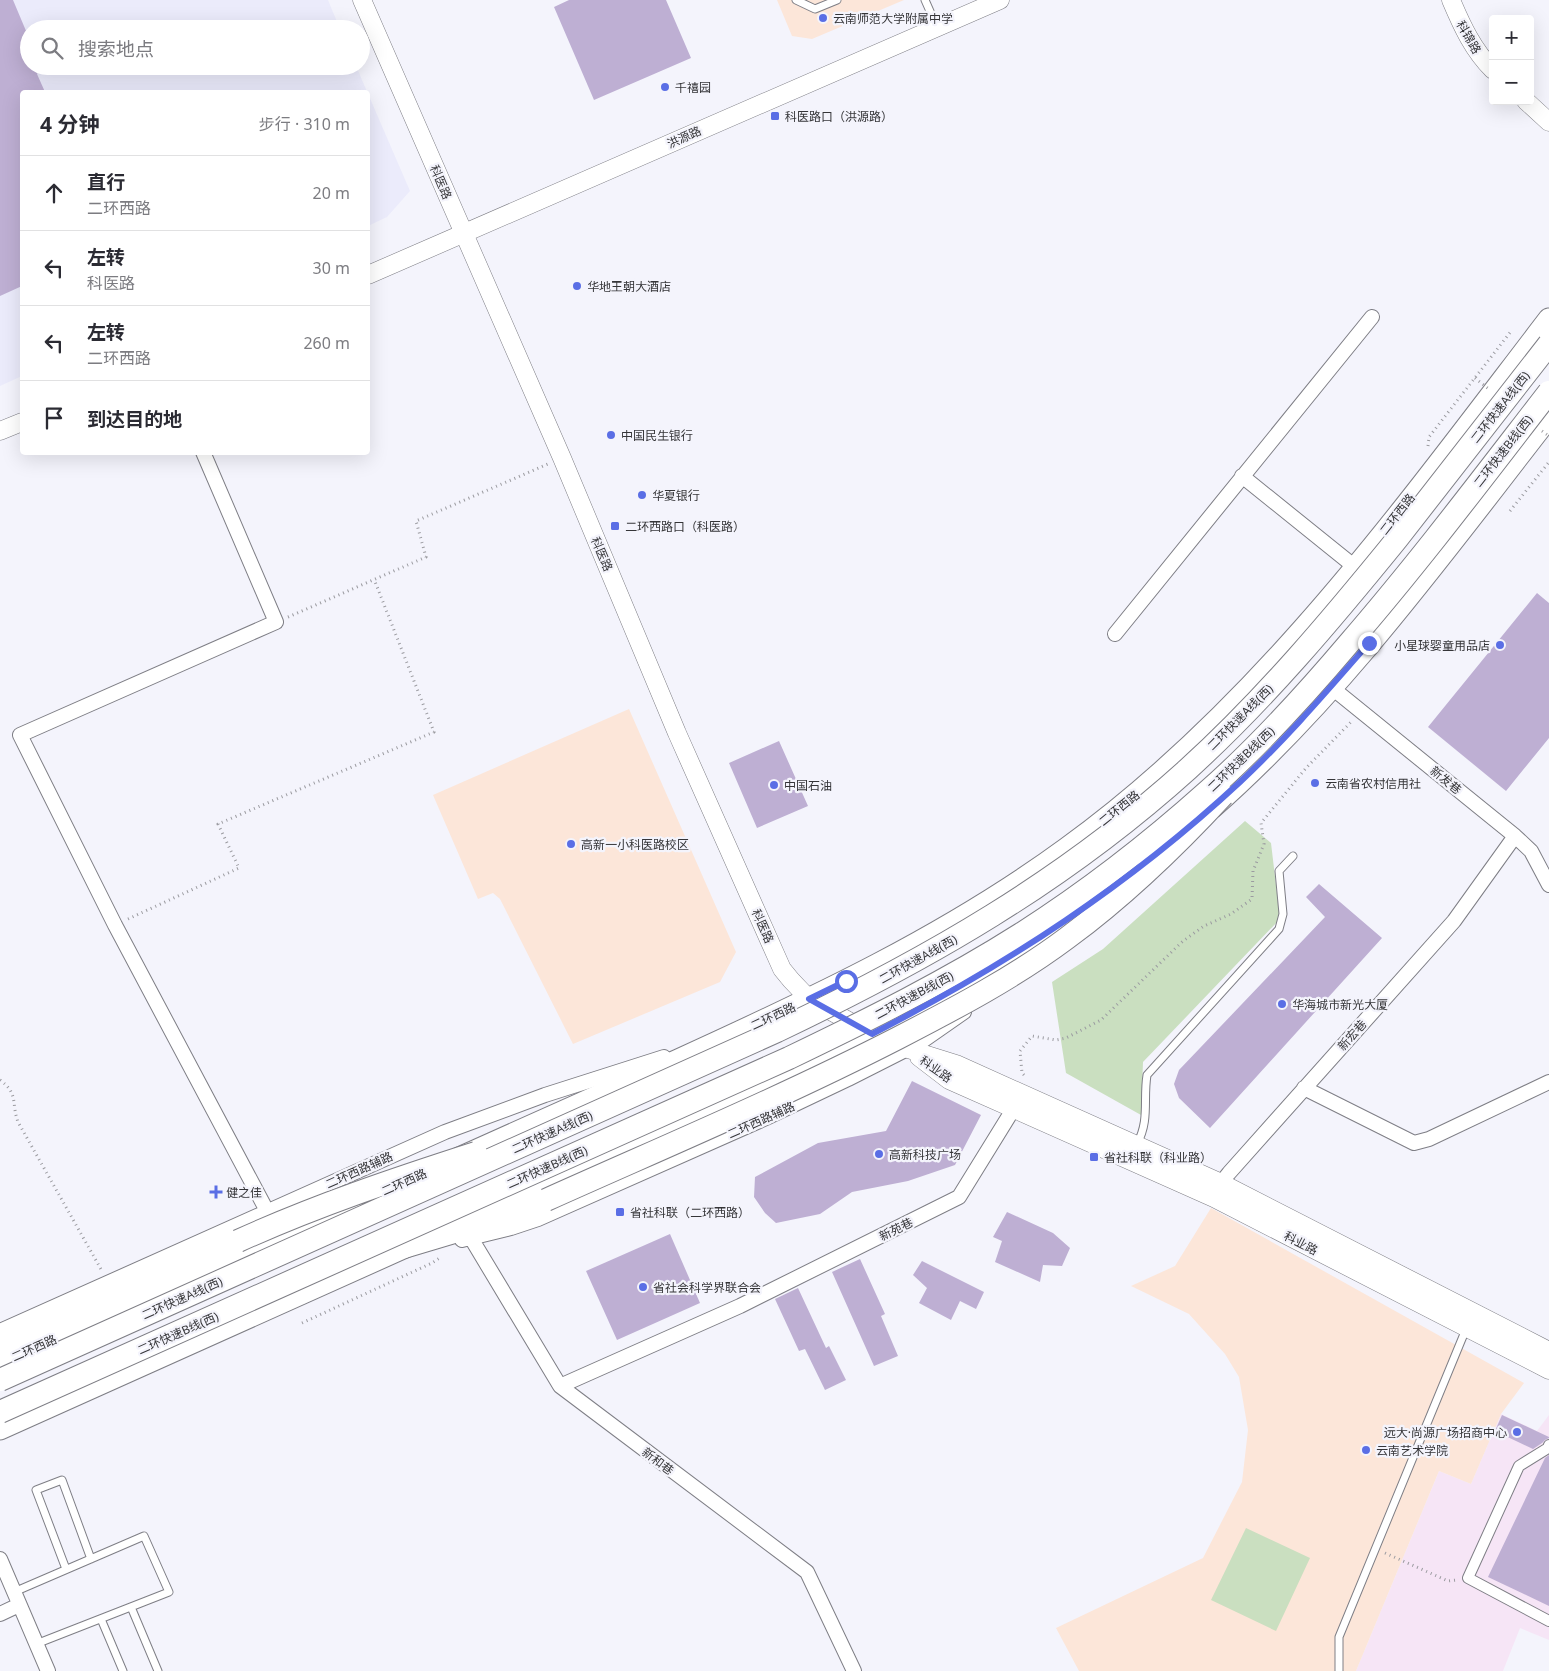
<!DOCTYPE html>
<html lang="zh">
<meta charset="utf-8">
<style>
body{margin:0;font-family:"Noto Sans","Noto Sans SC",sans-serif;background:#f7f7f7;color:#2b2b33}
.controls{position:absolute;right:15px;top:15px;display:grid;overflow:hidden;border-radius:5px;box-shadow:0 5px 20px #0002}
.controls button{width:45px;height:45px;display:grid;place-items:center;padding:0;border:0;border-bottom:1px solid #e1e1e2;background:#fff;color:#2b2b33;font:25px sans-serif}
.stop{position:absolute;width:15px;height:15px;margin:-11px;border:4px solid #5a6ee5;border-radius:50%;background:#fff}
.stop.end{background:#5a6ee5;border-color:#fff;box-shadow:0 1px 5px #0008}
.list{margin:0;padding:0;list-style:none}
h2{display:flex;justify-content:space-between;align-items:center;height:65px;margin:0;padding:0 20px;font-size:21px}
h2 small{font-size:16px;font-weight:400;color:#7c7c81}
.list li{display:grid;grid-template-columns:32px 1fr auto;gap:15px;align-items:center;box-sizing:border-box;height:75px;padding:0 20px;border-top:1px solid #e1e1e2}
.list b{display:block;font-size:19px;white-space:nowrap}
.list p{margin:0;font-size:16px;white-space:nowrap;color:#7c7c81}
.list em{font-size:16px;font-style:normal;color:#7c7c81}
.icon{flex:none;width:28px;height:28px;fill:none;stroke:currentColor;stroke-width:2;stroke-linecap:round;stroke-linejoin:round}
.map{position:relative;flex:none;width:1549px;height:1671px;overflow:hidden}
.search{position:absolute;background:#fff;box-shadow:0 5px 20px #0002;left:20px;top:20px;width:350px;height:55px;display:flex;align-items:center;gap:12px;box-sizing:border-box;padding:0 18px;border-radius:28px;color:#7c7c81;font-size:19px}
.panel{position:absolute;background:#fff;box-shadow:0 5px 20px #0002;left:20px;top:90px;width:350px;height:365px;border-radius:5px}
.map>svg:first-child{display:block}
.commercial{fill:#f6e5f6}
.built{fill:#ebebfb}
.education{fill:#fce6d9}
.green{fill:#cadfc0}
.building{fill:#beafd3}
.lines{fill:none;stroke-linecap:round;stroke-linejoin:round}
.service-casing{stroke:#7e7e85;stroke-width:9}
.pedestrian-casing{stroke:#7e7e85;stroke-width:12}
.minor-casing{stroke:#7e7e85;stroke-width:16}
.tertiary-casing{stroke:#7e7e85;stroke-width:19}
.primary-casing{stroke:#7e7e85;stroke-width:23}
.trunk-casing{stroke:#7e7e85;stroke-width:24}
.path{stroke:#9b9ba0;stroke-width:3;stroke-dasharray:1 4;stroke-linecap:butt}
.service{stroke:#fff;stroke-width:7}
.pedestrian{stroke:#fff;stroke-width:10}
.minor{stroke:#fff;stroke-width:14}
.tertiary{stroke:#fff;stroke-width:18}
.primary{stroke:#fff;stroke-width:21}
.trunk{stroke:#fff;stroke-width:22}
.trunk-bridge-casing{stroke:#7e7e85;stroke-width:24;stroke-linecap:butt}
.path-bridge{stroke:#9b9ba0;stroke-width:3;stroke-dasharray:1 4;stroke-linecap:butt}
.trunk-bridge{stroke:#fff;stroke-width:22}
.route{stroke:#5a6ee5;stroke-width:6}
.poi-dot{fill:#5a6ee5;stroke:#f4f4fc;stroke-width:2}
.labels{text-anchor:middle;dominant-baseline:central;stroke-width:4.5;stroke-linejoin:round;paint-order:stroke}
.poi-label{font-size:12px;fill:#353538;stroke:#f4f4fc;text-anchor:start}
.street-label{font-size:12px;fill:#353538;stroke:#f4f4fc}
</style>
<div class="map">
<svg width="1549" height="1671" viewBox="0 0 1549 1671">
<rect width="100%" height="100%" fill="#f4f4fc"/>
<!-- commercial -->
<path class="commercial" d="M1501 1414 1537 1431 1549 1415V1640L1520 1628 1503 1671H1356L1439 1471 1471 1484Z"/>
<!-- built -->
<path class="built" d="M0 0H328L340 29H29V66H356L410 191 387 217 368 226V92H22V376L0 386Z"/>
<!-- education -->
<path class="education" d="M777 0H904L812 39 792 36Z
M629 709 736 952 720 982 573 1044 500 899 493 893 478 899 433 795Z
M1211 1208 1524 1383 1501 1414 1471 1484 1439 1471 1356 1671H1079L1056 1628 1203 1558 1242 1482 1248 1430 1239 1377 1225 1354 1189 1314 1131 1286 1175 1266Z"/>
<!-- green -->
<path class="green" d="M1245 821 1271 843 1280 919 1143 1062 1141 1115 1066 1073 1052 982 1103 949Z
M1246 1528 1310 1558 1276 1631 1211 1600Z"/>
<!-- building -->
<path class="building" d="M0 0H13L29 38V66H41L37 74 45 92H22V286L0 296Z
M569 0H666L691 58 594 100 554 7Z
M1537 593 1549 603V738L1506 791 1428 727Z
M779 741 808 806 757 828 729 763Z
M1319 884 1382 938 1210 1128 1179 1098 1174 1084 1179 1070 1325 917 1306 897Z
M912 1081 981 1115 955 1165 908 1181 852 1192 820 1214 776 1223 765 1213 754 1197 755 1177 818 1143 886 1131Z
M1007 1212 1053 1233 1070 1248 1062 1266 1043 1265 1040 1282 995 1262 1002 1241 993 1237Z
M670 1234 700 1303 617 1340 586 1271Z
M860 1259 885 1314 881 1316 898 1356 874 1366 832 1272Z
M922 1261 984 1292 976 1309 960 1301 951 1320 919 1303 927 1288 913 1275Z
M798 1288 826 1348 829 1346 846 1380 825 1390 805 1349 799 1351 775 1299Z
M1502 1415 1549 1437V1438L1545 1440 1542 1443 1533 1449 1495 1431Z
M1549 1455V1606L1488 1577 1545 1458Z"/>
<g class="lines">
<!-- service casing -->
<g class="service-casing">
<path id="service" d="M796 0 815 9 837 0
M925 0 937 27
M1137 1144C1150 1120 1143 1100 1147 1075L1279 929 1283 914 1279 871 1293 856
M66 1569 36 1490 62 1480 91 1559
M14 1592 144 1536 169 1592 36 1644
M131 1607 158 1671
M101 1619 123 1671
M1339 1671V1637L1466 1329"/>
</g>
<!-- pedestrian casing -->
<g class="pedestrian-casing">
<path id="pedestrian" d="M1549 1445 1548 1448 1519 1466 1468 1578 1549 1621"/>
</g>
<!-- minor casing -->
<g class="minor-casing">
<path id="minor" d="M203 452 276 622 20 735 115 925 267 1211
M1242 476 1355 567
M1115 634 1372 317
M1331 687 1515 836 1531 851 1549 885
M1304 1088 1414 1143 1429 1139 1549 1082
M1221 1183 1229 1173 1454 921 1515 836
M471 1238 560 1386 807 1572 854 1671
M462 1240 511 1228 538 1219 766 1118 848 1079 921 1042 964 1012
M0 1331 445 1132 545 1095 664 1057
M560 1386 740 1306 959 1197 1014 1108
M0 1559 48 1671
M0 1614 19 1605"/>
</g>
<!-- tertiary casing -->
<g class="tertiary-casing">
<path id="tertiary" d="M362 0 562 458 677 733 782 969 791 980 809 999 872 1034 908 1049 956 1064 1221 1183 1549 1351
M1451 0C1462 26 1473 50 1493 70
M1526 101 1549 122
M368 275 1000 0
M0 431 22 422
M919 1057 949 1080 1214 1198 1549 1370"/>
</g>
<!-- primary casing -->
<g class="primary-casing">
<path id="primary" d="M1212 808C1341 694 1444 552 1549 417
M459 1158C532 1125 605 1092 678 1060 812 999 947 936 1067 848 1262 707 1404 508 1549 319
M460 1222C536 1188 612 1154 688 1120 841 1052 989 981 1124 880
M0 1363 363 1201
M0 1429 421 1240"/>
</g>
<!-- trunk casing -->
<g class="trunk-casing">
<path id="trunk" d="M404 1247 501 1218 546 1200
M0 1347 238 1241"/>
</g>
<!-- path -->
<path class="path" d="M1428 446 1429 437 1512 330
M1510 511 1549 462
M288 617 426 557 416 521 548 464
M128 919 239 868 218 824 434 732 374 579
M1024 1075 1022 1073 1020 1051 1032 1036 1056 1040 1066 1038 1101 1020 1183 941 1204 926 1231 914 1252 899 1253 871 1264 844 1261 823 1306 768 1352 721
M0 1080C19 1094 11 1103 18 1122L102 1271
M302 1323 432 1263 441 1257
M1385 1553 1448 1581 1457 1580"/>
<!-- service -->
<use href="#service" class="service"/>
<!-- pedestrian -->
<use href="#pedestrian" class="pedestrian"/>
<!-- minor -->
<use href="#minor" class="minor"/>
<!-- tertiary -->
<use href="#tertiary" class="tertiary"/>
<!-- primary -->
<use href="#primary" class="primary"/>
<!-- trunk -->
<use href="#trunk" class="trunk"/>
<!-- trunk-bridge casing -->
<g class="trunk-bridge-casing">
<path id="trunk-bridge" d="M546 1200C664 1147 783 1097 898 1038 956 1008 1015 977 1067 938 1124 896 1175 847 1223 795
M238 1241C315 1206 395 1179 476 1153
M0 1380 777 1031C928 959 1063 882 1188 769 1265 699 1332 619 1397 539 1448 474 1499 409 1549 344
M0 1412 789 1058C868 1020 947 981 1021 934 1087 892 1150 843 1208 791 1260 745 1306 694 1350 642 1420 561 1484 476 1549 392"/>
</g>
<!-- path-bridge -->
<path class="path-bridge" d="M1475 378 1490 390
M1542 431 1549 436"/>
<!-- trunk-bridge -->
<use href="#trunk-bridge" class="trunk-bridge"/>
</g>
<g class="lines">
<!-- route -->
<path class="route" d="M846 981 809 999 872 1034C1008 964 1128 886 1240 782 1286 739 1327 691 1369 643"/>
</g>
<!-- markers -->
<g class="poi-dot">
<circle cx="823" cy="18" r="5"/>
<circle cx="665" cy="87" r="5"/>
<rect x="770" y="111" width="10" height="10" rx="2.5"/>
<circle cx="577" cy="286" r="5"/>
<circle cx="611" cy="435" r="5"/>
<circle cx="642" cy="495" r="5"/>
<rect x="610" y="521" width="10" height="10" rx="2.5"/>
<circle cx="1500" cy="645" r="5"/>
<circle cx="1315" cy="783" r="5"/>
<circle cx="774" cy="785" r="5"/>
<circle cx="571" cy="844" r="5"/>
<circle cx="1282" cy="1004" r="5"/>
<circle cx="879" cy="1154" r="5"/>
<rect x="1089" y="1152" width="10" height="10" rx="2.5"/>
<path d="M213.5 1184.5h5v5h5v5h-5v5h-5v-5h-5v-5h5z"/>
<rect x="615" y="1207" width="10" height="10" rx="2.5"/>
<circle cx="643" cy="1287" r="5"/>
<circle cx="1517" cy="1432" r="5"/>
<circle cx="1366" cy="1450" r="5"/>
</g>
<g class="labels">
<!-- poi labels -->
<g class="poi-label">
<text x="833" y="18">云南师范大学附属中学</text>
<text x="675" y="87">千禧园</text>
<text x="785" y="116">科医路口（洪源路）</text>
<text x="587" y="286">华地王朝大酒店</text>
<text x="621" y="435">中国民生银行</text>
<text x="652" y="495">华夏银行</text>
<text x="625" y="526">二环西路口（科医路）</text>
<text x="1490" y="645" text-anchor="end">小星球婴童用品店</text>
<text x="1325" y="783">云南省农村信用社</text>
<text x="784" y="785">中国石油</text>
<text x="581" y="844">高新一小科医路校区</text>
<text x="1292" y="1004">华海城市新光大厦</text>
<text x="889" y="1154">高新科技广场</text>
<text x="1104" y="1157">省社科联（科业路）</text>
<text x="226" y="1192">健之佳</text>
<text x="630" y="1212">省社科联（二环西路）</text>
<text x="653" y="1287">省社会科学界联合会</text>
<text x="1507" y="1432" text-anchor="end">远大·尚源广场招商中心</text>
<text x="1376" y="1450">云南艺术学院</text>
</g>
<!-- street labels -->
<g class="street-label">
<text transform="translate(1469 37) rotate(60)">科锦路</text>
<text transform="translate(684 137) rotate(-24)">洪源路</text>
<text transform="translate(441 182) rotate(67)">科医路</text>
<text transform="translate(1500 407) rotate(-52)">二环快速A线(西)</text>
<text transform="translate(1503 451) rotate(-52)">二环快速B线(西)</text>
<text transform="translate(1397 514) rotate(-52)">二环西路</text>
<text transform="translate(602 554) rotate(67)">科医路</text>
<text transform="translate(1240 717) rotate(-45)">二环快速A线(西)</text>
<text transform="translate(1241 759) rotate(-44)">二环快速B线(西)</text>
<text transform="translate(1446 780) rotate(39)">新发巷</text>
<text transform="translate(1119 808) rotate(-39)">二环西路</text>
<text transform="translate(763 926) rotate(66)">科医路</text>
<text transform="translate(918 959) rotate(-29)">二环快速A线(西)</text>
<text transform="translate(914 995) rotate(-28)">二环快速B线(西)</text>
<text transform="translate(773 1016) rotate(-25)">二环西路</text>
<text transform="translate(1352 1035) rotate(-48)">新宏巷</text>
<text transform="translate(936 1069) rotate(35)">科业路</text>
<text transform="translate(761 1120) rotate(-24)">二环西路辅路</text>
<text transform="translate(552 1132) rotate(-24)">二环快速A线(西)</text>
<text transform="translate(547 1167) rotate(-24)">二环快速B线(西)</text>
<text transform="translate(359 1170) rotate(-24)">二环西路辅路</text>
<text transform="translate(404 1182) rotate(-24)">二环西路</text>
<text transform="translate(896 1229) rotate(-26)">新苑巷</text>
<text transform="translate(1301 1243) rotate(27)">科业路</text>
<text transform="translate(182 1298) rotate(-24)">二环快速A线(西)</text>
<text transform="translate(178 1333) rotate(-24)">二环快速B线(西)</text>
<text transform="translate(34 1348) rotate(-24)">二环西路</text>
<text transform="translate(658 1461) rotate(37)">新和巷</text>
</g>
</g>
</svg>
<div class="controls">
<button>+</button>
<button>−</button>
</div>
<div class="stop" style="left:846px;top:981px"></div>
<div class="stop end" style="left:1369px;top:643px"></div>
<div class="search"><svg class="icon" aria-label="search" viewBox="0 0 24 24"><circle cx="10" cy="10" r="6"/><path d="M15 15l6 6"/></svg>搜索地点</div>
<section class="panel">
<h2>4 分钟<small>步行 · 310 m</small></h2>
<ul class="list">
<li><svg class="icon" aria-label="ahead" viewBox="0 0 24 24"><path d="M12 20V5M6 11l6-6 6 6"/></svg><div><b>直行</b><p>二环西路</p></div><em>20 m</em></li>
<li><svg class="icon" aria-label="left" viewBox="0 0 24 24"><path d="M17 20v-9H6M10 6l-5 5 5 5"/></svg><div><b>左转</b><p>科医路</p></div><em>30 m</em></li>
<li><svg class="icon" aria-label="left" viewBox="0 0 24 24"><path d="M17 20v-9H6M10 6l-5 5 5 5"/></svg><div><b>左转</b><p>二环西路</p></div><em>260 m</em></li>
<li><svg class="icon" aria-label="arrive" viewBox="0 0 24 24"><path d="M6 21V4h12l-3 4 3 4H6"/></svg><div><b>到达目的地</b></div></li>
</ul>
</section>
</div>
